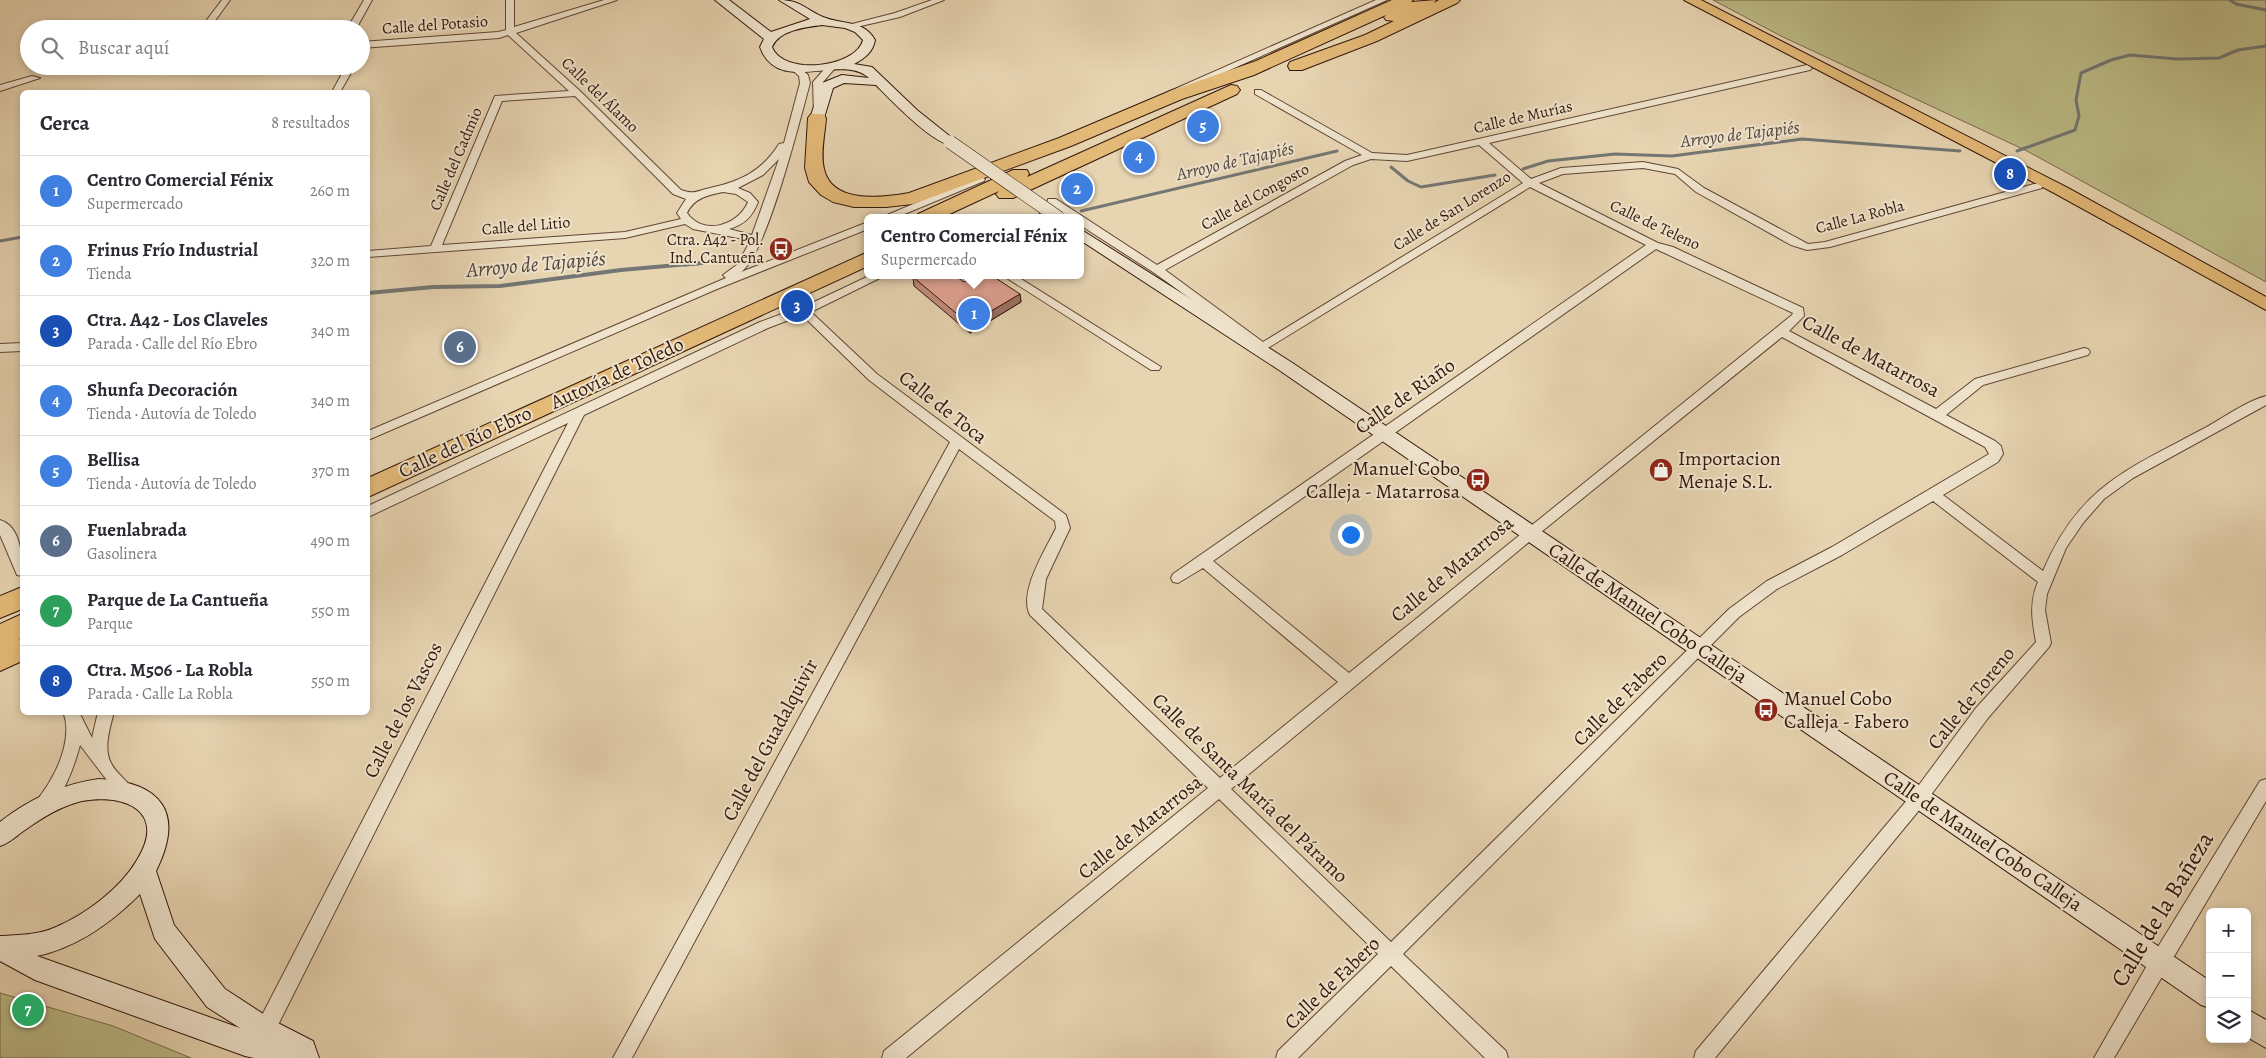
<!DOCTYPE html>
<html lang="es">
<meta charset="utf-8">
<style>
body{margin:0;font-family:Alegreya,serif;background:#f2f2f3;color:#2b2b33}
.controls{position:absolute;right:15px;bottom:15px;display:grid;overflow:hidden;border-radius:8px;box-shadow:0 2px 8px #0003}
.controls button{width:45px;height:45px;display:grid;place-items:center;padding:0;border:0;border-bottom:1px solid #e1e1e2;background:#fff;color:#2b2b33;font:25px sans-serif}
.you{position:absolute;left:1350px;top:534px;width:18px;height:18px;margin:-12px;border:4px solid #fff;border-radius:50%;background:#1a73e8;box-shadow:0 0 0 8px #1a73e833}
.badge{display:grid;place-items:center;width:32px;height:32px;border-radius:50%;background:#8f2418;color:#fff;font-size:16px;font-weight:700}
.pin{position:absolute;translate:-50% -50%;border:2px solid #fff;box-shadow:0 1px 5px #0006}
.popup{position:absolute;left:864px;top:214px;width:220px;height:65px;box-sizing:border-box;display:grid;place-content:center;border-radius:8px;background:#fff;filter:drop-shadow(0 1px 4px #0005);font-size:16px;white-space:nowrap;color:#7c7c81}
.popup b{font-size:19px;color:#2b2b33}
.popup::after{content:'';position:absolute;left:50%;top:100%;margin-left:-10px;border:10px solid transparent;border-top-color:#fff}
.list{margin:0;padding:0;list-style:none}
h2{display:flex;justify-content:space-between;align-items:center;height:65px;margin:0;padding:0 20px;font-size:21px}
h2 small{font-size:16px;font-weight:400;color:#7c7c81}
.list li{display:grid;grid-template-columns:32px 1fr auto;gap:15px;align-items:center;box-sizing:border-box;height:70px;padding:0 20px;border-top:1px solid #e1e1e2}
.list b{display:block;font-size:19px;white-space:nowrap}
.list p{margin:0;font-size:16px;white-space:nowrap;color:#7c7c81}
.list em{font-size:16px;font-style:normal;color:#7c7c81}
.icon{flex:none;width:28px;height:28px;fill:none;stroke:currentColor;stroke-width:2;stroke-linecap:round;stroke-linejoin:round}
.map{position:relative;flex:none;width:2266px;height:1058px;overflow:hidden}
.search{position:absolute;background:#fff;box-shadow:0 2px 8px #0003;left:20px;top:20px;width:350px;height:55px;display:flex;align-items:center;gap:12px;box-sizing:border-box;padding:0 18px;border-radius:28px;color:#7c7c81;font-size:19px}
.panel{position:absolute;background:#fff;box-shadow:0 2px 8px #0003;left:20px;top:90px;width:350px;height:625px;border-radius:8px}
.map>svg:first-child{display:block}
.green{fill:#bcbb87;stroke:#786949}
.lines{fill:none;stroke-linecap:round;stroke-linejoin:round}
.stream-far1{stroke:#737673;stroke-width:3}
.stream{stroke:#737673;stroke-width:4}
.street-casing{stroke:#604634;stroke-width:2}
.secondary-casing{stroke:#33170b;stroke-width:2}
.primary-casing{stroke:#33170b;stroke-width:2}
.highway-casing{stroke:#33170b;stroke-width:2}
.street{fill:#efe3cc;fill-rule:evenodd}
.secondary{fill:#efe3cc;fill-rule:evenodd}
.primary{fill:#e4ba78;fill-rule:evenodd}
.highway{fill:#e4ba78;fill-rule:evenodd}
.secondary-bridge-casing{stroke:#33170b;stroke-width:14;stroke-linecap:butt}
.secondary-bridge{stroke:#efe3cc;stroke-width:13}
.wall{fill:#c08b7d;stroke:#33170b}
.shaded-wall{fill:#9c7166;stroke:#33170b}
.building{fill:#dfa291;stroke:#33170b}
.labels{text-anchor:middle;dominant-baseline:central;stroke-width:4;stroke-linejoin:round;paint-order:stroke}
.far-street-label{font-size:16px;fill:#33170b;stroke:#efe3cc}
.far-poi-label{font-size:16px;fill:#33170b;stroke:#efe3cc;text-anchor:end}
.far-water-label{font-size:18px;font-style:italic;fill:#53463f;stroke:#efe3cc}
.street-label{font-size:20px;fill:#33170b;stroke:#efe3cc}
.poi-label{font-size:20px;fill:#33170b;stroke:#efe3cc;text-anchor:start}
.water-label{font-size:21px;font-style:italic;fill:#53463f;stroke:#efe3cc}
.near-street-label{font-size:24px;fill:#33170b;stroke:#efe3cc}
</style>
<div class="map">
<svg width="2266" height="1058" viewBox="0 0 2266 1058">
<rect width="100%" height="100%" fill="#e7d4b1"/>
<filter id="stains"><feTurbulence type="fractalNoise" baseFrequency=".004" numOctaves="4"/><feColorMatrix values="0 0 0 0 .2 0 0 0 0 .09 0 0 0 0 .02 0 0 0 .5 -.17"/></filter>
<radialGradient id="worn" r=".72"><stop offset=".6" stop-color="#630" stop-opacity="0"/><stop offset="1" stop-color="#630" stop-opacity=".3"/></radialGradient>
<!-- green -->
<path class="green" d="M1713 0H2266V282L2027 151 1781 36Z
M0 993 113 1026 191 1058H0Z"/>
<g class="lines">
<!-- stream-far1 -->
<path class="stream-far1" d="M2230 0 2236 4 2266 10
M2017 151 2075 130 2079 116 2076 100 2081 73 2111 60 2130 55 2177 59 2219 58 2238 50 2266 46
M1391 167 1408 181 1421 187 1495 175
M1523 169 1548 161 1615 154 1672 156 1802 139 1960 151
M1081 211 1337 151
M0 241 22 237
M685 265 706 263"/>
<!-- stream -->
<path class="stream" d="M368 293 433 287 500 286 621 270 700 263"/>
<!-- street casing -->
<g class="street-casing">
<path id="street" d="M222 0H230L209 29H200Z
M364 0H372L356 29H347Z
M506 0H514V27L604 0H617L516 33 580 91 681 190C695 195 696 191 710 188 741 181 762 171 779 144L784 143 800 83 799 76 790 68 798 66 808 75 810 83C800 119 767 254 741 272L868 222V229L717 289 368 440V431L726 278 723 275 738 264 749 243 743 239 693 229 685 224 625 238 368 257V251L431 246 495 96 569 91 508 35 499 38 361 48V42L498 32 506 30ZM575 96 673 194 686 199 677 213 681 219 625 232 442 245 502 101ZM779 159 752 235 729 229C744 225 753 216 758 202L750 193 738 188 763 175ZM723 192 736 194 748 202C738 226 703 236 687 213 694 198 708 195 723 192Z
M932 0H944L900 17 852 28 848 25 895 13Z
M1376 0H1387L1176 94 1168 92Z
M831 64 836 67 823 82 822 112 814 114 813 82 828 65Z
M1807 65 1812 68 1810 70 1489 143 1531 179 1561 168 1643 162 1678 169 1704 188 1808 244 1825 242 2034 184H2042V188L1830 247 1807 250 1791 245 1696 192 1675 174 1643 168 1563 174 1539 183 1658 243 1673 247 1803 308 1804 316 1789 331 1936 409 1975 379 2084 348 2088 349 2090 352 2088 355 1983 385 1946 415 1995 441 2001 446 2003 454 1998 462 1943 495 2043 571C2079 487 2126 470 2201 430 2222 419 2244 402 2266 396V405L2133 478 2104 499 2083 523 2066 548 2047 594 2045 610 2051 643 2049 647 1988 718 1925 803 1715 1058H1694L1696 1051 1913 793 1976 708 2036 642C2032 620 2029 603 2038 582L1933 501 1842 555 1777 589 1739 617 1403 954 1506 1051 1508 1058H1485L1391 966 1298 1058H1276L1278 1051 1378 954 1219 799 906 1058H882L884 1051 1208 788 1030 615C1018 592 1046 549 1056 528L1055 521 959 449 632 1058H613L950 442 869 380 802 315 768 328 584 415 272 1037 265 1039 258 1037 256 1030 258 1023 568 423 368 517V506L760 322 814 302 871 275H886L811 312 877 374 1066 515 1070 528 1046 579 1042 609 1220 778 1338 682 1203 568 1178 583 1173 582 1171 578 1173 574 1646 245 1530 187 1263 351 1153 272 1080 225V218H1070L1056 208 1047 218H1036L1046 207 1048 199H1056L1157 265 1345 161 1362 155 1255 94V90H1261L1372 153 1407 155ZM1479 145 1523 183 1263 342 1165 270 1353 165 1371 159 1407 161ZM1656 249 1793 313 1792 315 1349 673 1213 561ZM1782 337 1985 447 1989 454 1832 547 1767 581 1729 609 1391 942 1231 789 1535 537Z
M346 66H355L340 92H332Z
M32 76 40 78 0 91V85Z
M980 176 985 179 984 181 895 218H880Z
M1002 275H1015L1161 367 1159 370H1151Z
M22 343V351L0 352V344Z
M0 520C22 527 22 558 22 576L17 575 0 535Z
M63 712H79L92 738 98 712H114C110 727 103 749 111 763 116 774 128 780 133 791L131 796 125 798 119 796 80 745C75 764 62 804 43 811L37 809 35 804C39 796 46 789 50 781 61 763 72 733 63 712Z
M2266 779V801L2114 1058H2094L2153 955 2260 781Z"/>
</g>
<!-- secondary casing -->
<g class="secondary-casing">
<path id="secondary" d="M715 0H729L771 32 810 19 779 0C800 0 805 9 823 17 842 25 863 19 875 40 873 52 865 58 854 64L872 67 917 110 957 142 955 145C937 149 889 98 876 85L844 83 833 88 824 118 822 121H812L810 118 822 83 842 75 869 78C842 52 778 97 760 47L764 39ZM822 25 845 28 855 32 863 40C856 68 783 76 772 47 779 30 806 27 822 25Z
M1080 229 1291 362 2210 981V1008L2201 1005 1279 370 1080 240Z
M99 779C162 782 185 813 156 871L174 925 225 989 274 1021 313 1041 319 1058H254L245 1056 35 980 0 961V936C18 935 39 935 56 927 86 914 120 889 137 860 167 812 126 793 82 801 60 806 40 819 22 832 14 838 9 843 0 846V822C29 799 63 784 99 779ZM140 894 155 939 207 1007 240 1028 37 956C78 947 111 923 140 894Z
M2247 1009 2266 1020V1048L2247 1037Z"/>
</g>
<!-- primary casing -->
<g class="primary-casing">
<path id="primary" d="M1684 0H1701L2068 188 2266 297V310L2056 194Z"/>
</g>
<!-- highway casing -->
<g class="highway-casing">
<path id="highway" d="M1392 0H1413L1411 2 1436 0 1434 3 1439 0H1460L1457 3 1377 41 1302 70H1290L1288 66 1290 62 1365 35 1394 21 1386 20 1384 17 1386 15 1254 75 1182 99 1071 146 913 204 886 207H854L833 202 821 195 809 182 805 168 808 118 811 114H823L826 118C825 134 820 153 824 169 832 204 881 198 909 193L1059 138 1170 91 1256 61Z
M1231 85 1237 86 1240 90 1237 94 1013 198H999L996 194 999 191 941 218H915L918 214 1013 170H1027L1029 174 1027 177Z
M868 252V266L368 497V478Z
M22 587V609L0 618V596Z
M22 614V637L18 640 22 638V661L0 671V647L4 646 0 647V624Z"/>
</g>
<!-- street -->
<use href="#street" class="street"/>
<!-- secondary -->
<use href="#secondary" class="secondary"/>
<!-- primary -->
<use href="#primary" class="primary"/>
<!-- highway -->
<use href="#highway" class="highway"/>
<!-- secondary-bridge casing -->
<g class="secondary-bridge-casing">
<path id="secondary-bridge" d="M950 142 1059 218"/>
</g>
<!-- secondary-bridge -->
<use href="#secondary-bridge" class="secondary-bridge"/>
</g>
<!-- wall -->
<path class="wall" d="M913 277 964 282 1020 294 1021 302 970 333 914 286Z"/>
<!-- shaded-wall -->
<path class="shaded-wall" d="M1020 294 1021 302 970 333 969 324Z"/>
<!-- building -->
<path class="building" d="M916 275H954L964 282 975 275H991L1020 294 969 324 913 277Z"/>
<!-- icons -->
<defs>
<g id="bus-disc" transform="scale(1.25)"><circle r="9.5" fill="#8f2418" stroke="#efe3cc"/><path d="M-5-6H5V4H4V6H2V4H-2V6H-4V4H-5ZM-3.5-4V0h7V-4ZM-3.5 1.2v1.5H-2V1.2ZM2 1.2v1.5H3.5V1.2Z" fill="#fff"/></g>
<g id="shop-disc" transform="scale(1.25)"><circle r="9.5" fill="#8f2418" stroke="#efe3cc"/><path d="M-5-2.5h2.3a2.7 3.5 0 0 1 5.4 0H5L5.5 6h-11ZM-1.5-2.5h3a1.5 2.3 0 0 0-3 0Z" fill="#fff"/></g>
</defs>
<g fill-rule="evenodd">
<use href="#bus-disc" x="781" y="249"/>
<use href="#shop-disc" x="1661" y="470"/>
<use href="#bus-disc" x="1478" y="480"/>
<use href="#bus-disc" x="1766" y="710"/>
</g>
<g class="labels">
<!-- far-street labels -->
<g class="far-street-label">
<text transform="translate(435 25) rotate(-4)">Calle del Potasio</text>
<text transform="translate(600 95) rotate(44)">Calle del Álamo</text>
<text transform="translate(1523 117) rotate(-13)">Calle de Murías</text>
<text transform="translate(456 159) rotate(-67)">Calle del Cadmio</text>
<text transform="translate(1255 197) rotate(-29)">Calle del Congosto</text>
<text transform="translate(1452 211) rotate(-32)">Calle de San Lorenzo</text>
<text transform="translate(1860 217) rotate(-15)">Calle La Robla</text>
<text transform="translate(1655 225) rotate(25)">Calle de Teleno</text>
<text transform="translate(526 226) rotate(-5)">Calle del Litio</text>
</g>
<!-- far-poi labels -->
<g class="far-poi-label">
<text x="764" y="240">Ctra. A42 - Pol.<tspan x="764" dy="18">Ind. Cantueña</tspan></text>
</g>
<!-- far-water labels -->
<g class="far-water-label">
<text transform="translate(1740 134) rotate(-7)">Arroyo de Tajapiés</text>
<text transform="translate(1235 161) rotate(-13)">Arroyo de Tajapiés</text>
</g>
<!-- street labels -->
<g class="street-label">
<text transform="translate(1871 356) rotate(28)">Calle de Matarrosa</text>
<text transform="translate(617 373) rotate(-25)">Autovía de Toledo</text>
<text transform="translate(1405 396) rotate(-35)">Calle de Riaño</text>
<text transform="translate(943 407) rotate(38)">Calle de Toca</text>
<text transform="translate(465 442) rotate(-25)">Calle del Río Ebro</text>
<text transform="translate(1452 569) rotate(-40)">Calle de Matarrosa</text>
<text transform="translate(1648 613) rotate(34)">Calle de Manuel Cobo Calleja</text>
<text transform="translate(1971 698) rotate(-51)">Calle de Toreno</text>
<text transform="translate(1620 699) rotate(-45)">Calle de Fabero</text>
<text transform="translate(403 710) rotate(-63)">Calle de los Vascos</text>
<text transform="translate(770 740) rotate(-62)">Calle del Guadalquivir</text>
<text transform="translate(1250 788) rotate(44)">Calle de Santa María del Páramo</text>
<text transform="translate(1140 827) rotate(-39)">Calle de Matarrosa</text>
<text transform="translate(1983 841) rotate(34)">Calle de Manuel Cobo Calleja</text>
<text transform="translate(1332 983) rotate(-44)">Calle de Fabero</text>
</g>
<!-- poi labels -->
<g class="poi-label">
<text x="1678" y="458">Importacion<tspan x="1678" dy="23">Menaje S.L.</tspan></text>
<text x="1460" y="468" text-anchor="end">Manuel Cobo<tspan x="1460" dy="23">Calleja - Matarrosa</tspan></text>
<text x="1784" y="698">Manuel Cobo<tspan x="1784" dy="23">Calleja - Fabero</tspan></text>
</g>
<!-- water labels -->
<g class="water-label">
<text transform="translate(536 264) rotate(-5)">Arroyo de Tajapiés</text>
</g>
<!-- near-street labels -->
<g class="near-street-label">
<text transform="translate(2162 909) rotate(-59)">Calle de la Bañeza</text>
</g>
</g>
<rect width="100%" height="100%" filter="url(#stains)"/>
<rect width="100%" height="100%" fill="url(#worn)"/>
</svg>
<div class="controls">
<button>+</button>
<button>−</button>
<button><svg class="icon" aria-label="layers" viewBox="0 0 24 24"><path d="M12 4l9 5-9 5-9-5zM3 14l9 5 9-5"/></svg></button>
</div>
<div class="you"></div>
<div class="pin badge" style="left:974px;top:314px;background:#3f7fe0">1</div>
<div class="popup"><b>Centro Comercial Fénix</b>Supermercado</div>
<div class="pin badge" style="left:1077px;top:189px;background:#3f7fe0">2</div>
<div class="pin badge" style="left:797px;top:306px;background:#1a4fb4">3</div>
<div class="pin badge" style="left:1139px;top:157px;background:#3f7fe0">4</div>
<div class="pin badge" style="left:1203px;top:126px;background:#3f7fe0">5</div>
<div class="pin badge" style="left:460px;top:347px;background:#5c6f8a">6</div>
<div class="pin badge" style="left:28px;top:1010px;background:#2e9e5b">7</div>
<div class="pin badge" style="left:2010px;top:174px;background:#1a4fb4">8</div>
<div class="search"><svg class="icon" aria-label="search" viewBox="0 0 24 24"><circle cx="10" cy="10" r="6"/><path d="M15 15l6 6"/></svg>Buscar aquí</div>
<section class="panel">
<h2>Cerca<small>8 resultados</small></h2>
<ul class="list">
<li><span class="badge" style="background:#3f7fe0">1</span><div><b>Centro Comercial Fénix</b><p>Supermercado</p></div><em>260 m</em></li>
<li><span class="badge" style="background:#3f7fe0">2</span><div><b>Frinus Frío Industrial</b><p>Tienda</p></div><em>320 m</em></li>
<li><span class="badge" style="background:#1a4fb4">3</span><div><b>Ctra. A42 - Los Claveles</b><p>Parada · Calle del Río Ebro</p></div><em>340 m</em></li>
<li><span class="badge" style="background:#3f7fe0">4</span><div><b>Shunfa Decoración</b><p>Tienda · Autovía de Toledo</p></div><em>340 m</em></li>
<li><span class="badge" style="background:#3f7fe0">5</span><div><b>Bellisa</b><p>Tienda · Autovía de Toledo</p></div><em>370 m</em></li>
<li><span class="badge" style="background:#5c6f8a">6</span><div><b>Fuenlabrada</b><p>Gasolinera</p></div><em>490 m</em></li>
<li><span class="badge" style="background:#2e9e5b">7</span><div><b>Parque de La Cantueña</b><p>Parque</p></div><em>550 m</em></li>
<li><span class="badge" style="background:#1a4fb4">8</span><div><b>Ctra. M506 - La Robla</b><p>Parada · Calle La Robla</p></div><em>550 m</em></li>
</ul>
</section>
</div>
